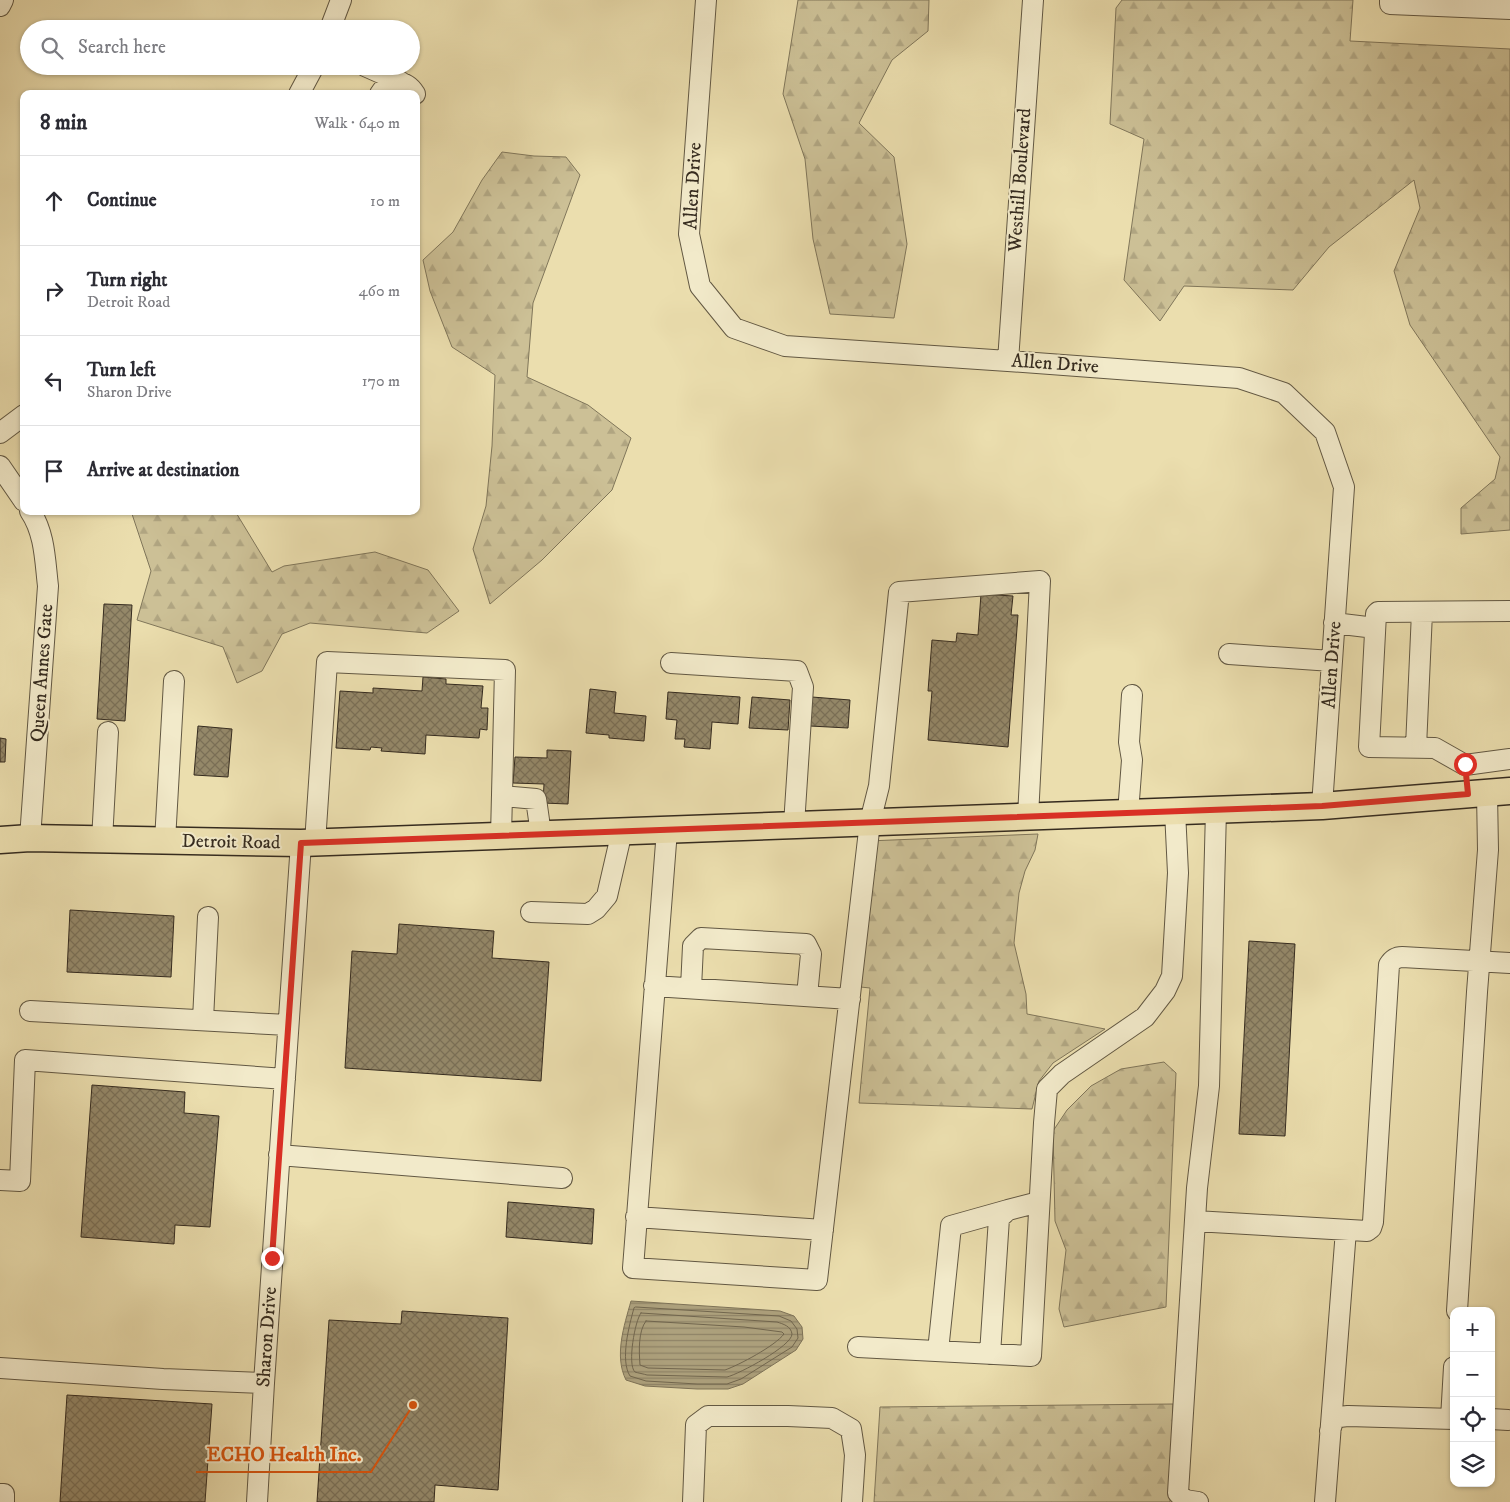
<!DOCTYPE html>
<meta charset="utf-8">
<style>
body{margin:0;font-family:"IM FELL DW Pica",serif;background:#f7f7f7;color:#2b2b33}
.controls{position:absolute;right:15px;bottom:15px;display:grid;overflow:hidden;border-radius:10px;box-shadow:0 1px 4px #0004}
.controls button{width:45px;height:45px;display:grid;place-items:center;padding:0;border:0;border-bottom:1px solid #e1e1e2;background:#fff;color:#2b2b33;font:25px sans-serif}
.stop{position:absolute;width:15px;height:15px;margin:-11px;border:4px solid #d93025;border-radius:50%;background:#fff}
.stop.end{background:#d93025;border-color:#fff;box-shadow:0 1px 5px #0008}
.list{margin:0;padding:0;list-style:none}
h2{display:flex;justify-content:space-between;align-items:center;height:65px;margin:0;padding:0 20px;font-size:21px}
h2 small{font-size:16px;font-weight:400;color:#7c7c81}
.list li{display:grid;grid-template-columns:32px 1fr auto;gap:15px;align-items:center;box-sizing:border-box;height:90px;padding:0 20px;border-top:1px solid #e1e1e2}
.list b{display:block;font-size:19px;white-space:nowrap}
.list p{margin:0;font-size:16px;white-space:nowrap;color:#7c7c81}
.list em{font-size:16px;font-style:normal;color:#7c7c81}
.icon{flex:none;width:28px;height:28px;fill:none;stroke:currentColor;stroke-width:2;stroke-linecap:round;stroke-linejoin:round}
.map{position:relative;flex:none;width:1510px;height:1502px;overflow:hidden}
.search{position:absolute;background:#fff;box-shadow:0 1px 4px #0004;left:20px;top:20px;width:400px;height:55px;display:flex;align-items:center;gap:12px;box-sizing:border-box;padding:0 18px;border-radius:28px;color:#7c7c81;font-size:19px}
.panel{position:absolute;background:#fff;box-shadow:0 1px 4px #0004;left:20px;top:90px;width:400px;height:425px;border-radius:10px}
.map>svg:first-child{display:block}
.forest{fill:url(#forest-firs);stroke:#80765a}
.water{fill:url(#water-rules);stroke:#7d7257}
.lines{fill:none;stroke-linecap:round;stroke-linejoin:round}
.shore{stroke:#71664e;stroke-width:1}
.building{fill:url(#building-cross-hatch);stroke:#352b1f}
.minor-casing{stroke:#625843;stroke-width:22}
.major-casing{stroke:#352b1f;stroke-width:29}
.minor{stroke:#f2eaca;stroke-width:20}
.major{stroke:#ebdeae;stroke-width:26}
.route{stroke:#d93025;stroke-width:6}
.labels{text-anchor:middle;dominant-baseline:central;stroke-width:4;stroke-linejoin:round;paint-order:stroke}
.street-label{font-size:19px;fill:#352b1f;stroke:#f2eaca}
.leader{fill:none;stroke:#d6540e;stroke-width:2}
.callout-dot{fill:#d6540e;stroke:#f2eaca;stroke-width:2}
.callout-label{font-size:20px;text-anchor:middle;font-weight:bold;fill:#d6540e;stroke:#f2eaca;stroke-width:4;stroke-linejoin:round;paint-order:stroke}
</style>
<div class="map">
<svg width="1510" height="1502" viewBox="0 0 1510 1502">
<defs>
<pattern id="forest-firs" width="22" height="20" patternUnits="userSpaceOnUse" patternTransform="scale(1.25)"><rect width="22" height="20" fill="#ccc096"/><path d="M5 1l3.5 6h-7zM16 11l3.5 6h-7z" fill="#b0a581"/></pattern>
<pattern id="water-rules" width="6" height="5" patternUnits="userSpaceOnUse" patternTransform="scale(1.25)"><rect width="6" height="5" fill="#ada17d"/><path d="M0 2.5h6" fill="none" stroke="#8e8366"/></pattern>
<pattern id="building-cross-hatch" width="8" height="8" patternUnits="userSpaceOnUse" patternTransform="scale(1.25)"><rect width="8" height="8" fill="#948869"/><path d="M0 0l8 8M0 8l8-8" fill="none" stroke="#7a6f56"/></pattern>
</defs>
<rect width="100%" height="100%" fill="#ebdeae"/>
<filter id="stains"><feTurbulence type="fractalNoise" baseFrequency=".004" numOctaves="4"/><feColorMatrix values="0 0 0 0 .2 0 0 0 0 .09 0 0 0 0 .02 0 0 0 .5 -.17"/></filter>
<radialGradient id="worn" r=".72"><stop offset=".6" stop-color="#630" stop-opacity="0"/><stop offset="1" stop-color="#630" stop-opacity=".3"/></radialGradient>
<!-- forest -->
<path class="forest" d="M798 0H929L928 31 892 60 859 123 894 157 907 244 894 318 830 314 813 239 805 159 783 94Z
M1122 0H1353L1350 41 1510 49V530L1461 534V508L1495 479 1500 457 1410 325 1394 271 1420 208 1414 180 1329 247 1293 290 1184 286 1160 321 1124 280 1144 139 1110 124 1116 8Z
M502 152 534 156 566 157 580 175 533 303 527 377 588 405 631 438 612 490 542 560 490 604 473 549 486 506 492 446 495 375 452 347 430 291 423 260 453 232 482 180Z
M131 511H235L272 572 284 566 375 552 428 570 459 611 427 633 310 623 282 634 262 671 237 683 223 647 137 620 151 571Z
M1038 834 1035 850 1025 871 1019 893 1014 943 1026 994 1027 1014 1105 1029 1053 1063 1039 1081 1032 1109 859 1103 870 988 851 986 868 841Z
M1164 1062 1176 1073 1166 1307 1064 1327 1059 1309 1066 1250 1055 1221 1053 1131 1067 1110 1091 1086 1121 1069Z
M1173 1404 1170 1502H874L880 1407Z"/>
<!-- water -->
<path class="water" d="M631 1301 780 1311 794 1316 802 1327 803 1339 796 1350 743 1384 728 1389H697L645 1386 626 1380C614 1356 624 1326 631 1301Z"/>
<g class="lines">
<!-- shore -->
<path class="shore" d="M636 1307 779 1316 791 1321 797 1329 798 1338 792 1347 741 1379 727 1384H697L646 1381 630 1376C620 1360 629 1326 634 1308Z
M641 1313 777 1322C783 1324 791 1326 792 1334 792 1346 739 1374 727 1377L647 1375C644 1374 638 1373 635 1372 627 1365 635 1320 641 1313Z
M646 1321 744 1327 782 1332 784 1334C775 1346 739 1365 725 1370L648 1368 640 1365C639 1352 638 1331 646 1321Z"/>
</g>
<!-- building -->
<path class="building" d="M981 594 1013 596 1011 615H1018L1008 747 928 740 932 691H928L932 640 956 642 957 633 978 635Z
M104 604 132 605 125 721 97 719Z
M423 677 446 679V684L483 686 481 708H488L487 730 480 729 479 738 426 735 425 754 381 751 382 748 371 747 370 750 336 748 340 691 373 693V688L422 691Z
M590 689 616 692 614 713 646 716 644 741 609 738V735L586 733Z
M668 692 740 697 738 724 712 722 710 749 684 747 685 739H675L677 720 666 719Z
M752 697 790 700 788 730 749 728Z
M812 697 850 700 848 728 810 726Z
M198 726 232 729 228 777 194 775Z
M0 738 6 739 5 762H0Z
M547 750 571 751 568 804 543 803 544 784 513 783 515 757 547 758Z
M70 910 174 916 171 977 67 972Z
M399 924 494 931 492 958 549 962 541 1081 345 1068 352 951 397 954Z
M1249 941 1295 944 1285 1136 1239 1134Z
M92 1085 185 1092 184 1113 219 1116 210 1227 175 1225 174 1244 81 1237Z
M508 1202 594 1209 592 1244 506 1237Z
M402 1311 508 1318 498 1490 435 1485 434 1502H317L329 1320 401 1324Z
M67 1395 212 1404 205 1502H60Z"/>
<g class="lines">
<!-- minor casing -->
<g class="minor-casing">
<path id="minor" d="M706 0 689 234 700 286 734 328 785 346 1008 361 1239 378 1284 393 1325 432 1344 487 1322 806
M1390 0V4L1510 9
M0 6 3 0
M330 29 341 0
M365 66 401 82
M299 94 314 66
M380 94C389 79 406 79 415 94
M1008 361 1033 0
M0 433 24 415
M0 466 24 501
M30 511C45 533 45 561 48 586L30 838
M1510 611 1378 612 1376 614 1369 747 1435 748 1465 765 1510 759
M1334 623 1375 628
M1229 654 1332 661
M671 663 797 671 803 687 794 825
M1416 747 1422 612
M502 796 536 799 541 834
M1128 813 1132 760 1129 742 1132 695
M667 830 633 1268 817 1280 870 822 879 786 899 592 1040 581 1028 817
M102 840 108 732
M165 841 174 681
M315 843 327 662 505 670 501 836
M531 912 588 914 596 909 607 896 622 831
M654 986 850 999
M691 988 693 946 701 938 806 944 811 954 807 996
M30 1011 288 1025
M203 1020 208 917
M279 1155 562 1178
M0 1180 20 1181 25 1060 285 1079
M636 1217 823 1230
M1195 1221 1367 1231 1371 1228 1373 1222 1389 965C1392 960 1396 957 1402 957L1510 963
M1457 1311 1477 992 1488 850 1487 793
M858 1347 1031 1356 1044 1123 1047 1089 1062 1074 1145 1017 1165 991 1172 976 1178 873 1175 811
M938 1351 951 1226 1008 1210
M990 1354 999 1218 1008 1210 1039 1202
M0 1368 163 1379 264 1383
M1451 1419 1454 1367
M1491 1419 1508 1420
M1330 1431 1333 1421 1339 1417 1348 1416 1454 1419
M0 1494H4V1502
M257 1502 264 1383 301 843
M693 1502 696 1425 708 1416H788L832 1418 851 1429 855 1455 852 1502
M1198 1502 1185 1500 1178 1493 1197 1188 1209 1086 1216 810
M1325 1502 1346 1230"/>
</g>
<!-- major casing -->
<g class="major-casing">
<path id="major" d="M0 840 30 838 301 843 1322 806 1510 791"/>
</g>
<!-- minor -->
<use href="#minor" class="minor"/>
<!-- major -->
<use href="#major" class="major"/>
</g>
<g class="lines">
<!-- route -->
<path class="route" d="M272 1258 301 843 1322 806 1468 794 1465 764"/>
</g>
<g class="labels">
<!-- street labels -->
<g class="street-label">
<text transform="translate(1020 180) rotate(-86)">Westhill Boulevard</text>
<text transform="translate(693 186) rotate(-87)">Allen Drive</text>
<text transform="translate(1055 364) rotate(4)">Allen Drive</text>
<text transform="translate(1332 665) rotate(-86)">Allen Drive</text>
<text transform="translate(42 673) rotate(-86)">Queen Annes Gate</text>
<text transform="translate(231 842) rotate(1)">Detroit Road</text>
<text transform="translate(267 1337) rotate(-86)">Sharon Drive</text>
</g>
</g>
<!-- callouts -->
<path class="leader" d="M413 1405L371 1472H196"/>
<circle class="callout-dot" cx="413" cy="1405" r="5"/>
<g class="callout-label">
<text x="284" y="1461">ECHO Health Inc.</text>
</g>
<rect width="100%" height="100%" filter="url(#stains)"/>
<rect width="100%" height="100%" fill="url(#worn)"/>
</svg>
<div class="controls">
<button>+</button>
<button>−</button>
<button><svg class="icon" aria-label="locate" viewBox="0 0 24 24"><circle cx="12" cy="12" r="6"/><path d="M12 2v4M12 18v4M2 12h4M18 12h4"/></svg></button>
<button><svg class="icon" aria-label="layers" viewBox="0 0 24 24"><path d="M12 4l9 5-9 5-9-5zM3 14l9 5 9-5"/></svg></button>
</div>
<div class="stop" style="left:1465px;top:764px"></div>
<div class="stop end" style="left:272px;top:1258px"></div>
<div class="search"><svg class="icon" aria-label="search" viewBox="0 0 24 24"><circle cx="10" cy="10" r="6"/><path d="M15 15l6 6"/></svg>Search here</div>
<section class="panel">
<h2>8 min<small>Walk · 640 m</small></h2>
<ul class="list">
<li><svg class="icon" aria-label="ahead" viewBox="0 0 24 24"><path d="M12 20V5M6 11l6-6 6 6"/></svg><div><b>Continue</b></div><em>10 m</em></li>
<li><svg class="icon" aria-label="right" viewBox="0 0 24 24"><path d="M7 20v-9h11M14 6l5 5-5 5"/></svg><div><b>Turn right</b><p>Detroit Road</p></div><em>460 m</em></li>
<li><svg class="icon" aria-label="left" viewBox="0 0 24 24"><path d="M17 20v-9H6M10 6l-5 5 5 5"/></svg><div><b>Turn left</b><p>Sharon Drive</p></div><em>170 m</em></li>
<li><svg class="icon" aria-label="arrive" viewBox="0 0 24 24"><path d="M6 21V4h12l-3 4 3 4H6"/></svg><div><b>Arrive at destination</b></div></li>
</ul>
</section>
</div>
